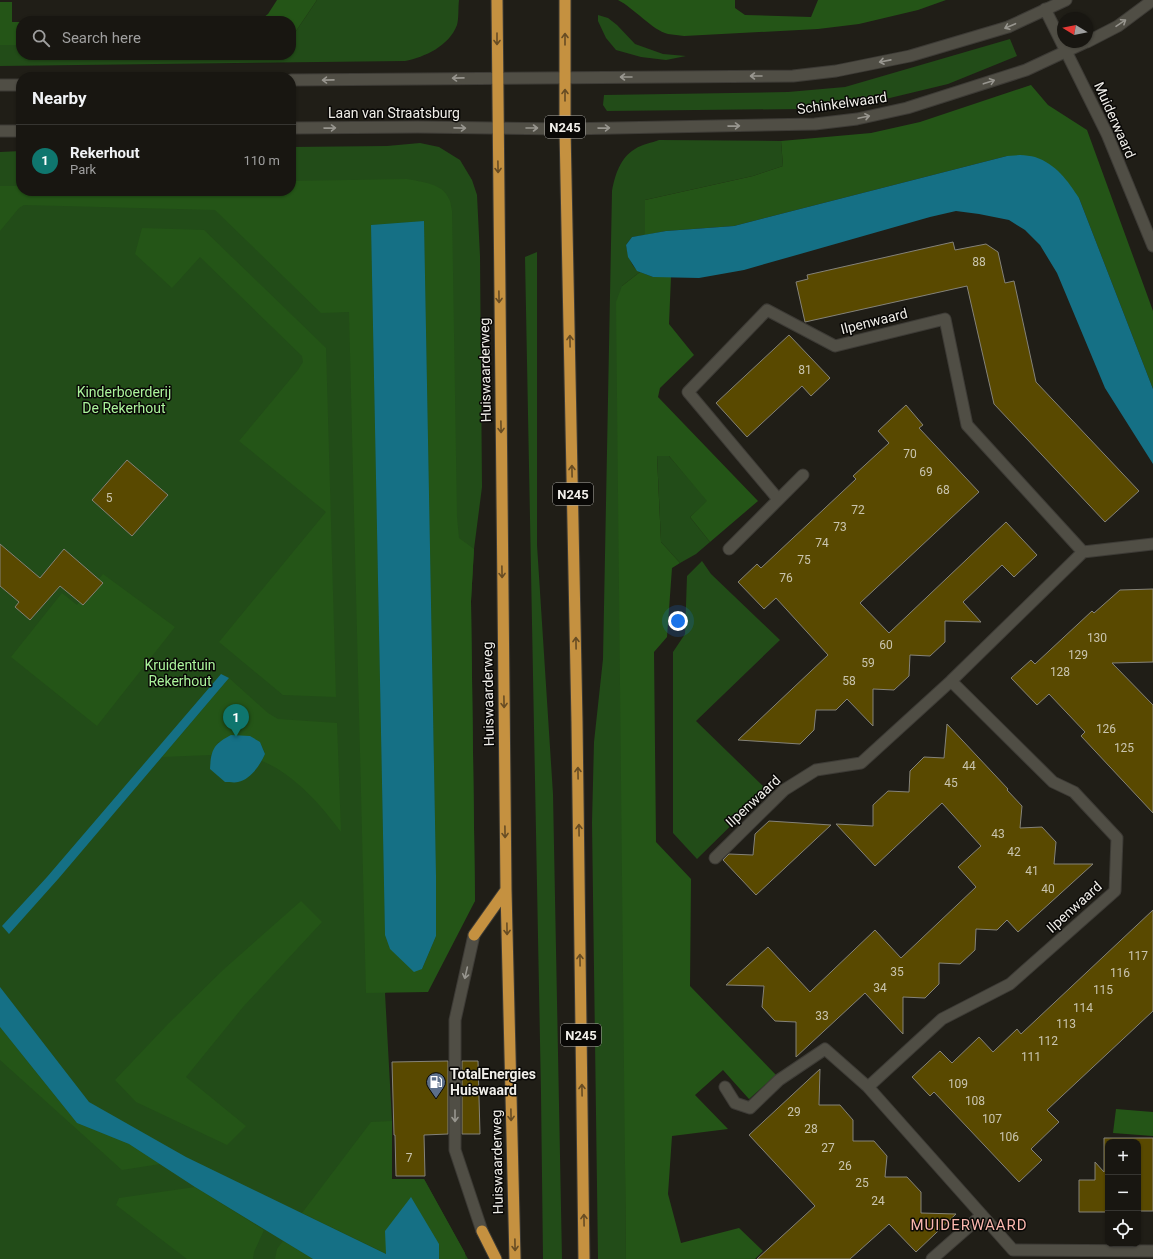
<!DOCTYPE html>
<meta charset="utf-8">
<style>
body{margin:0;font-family:Roboto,sans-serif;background:#25231f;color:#f1f3f6}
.controls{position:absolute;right:12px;bottom:12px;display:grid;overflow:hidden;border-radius:8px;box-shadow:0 1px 3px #0004}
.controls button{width:36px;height:36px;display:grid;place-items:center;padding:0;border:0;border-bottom:1px solid #363531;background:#181611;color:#f1f3f6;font:20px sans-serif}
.compass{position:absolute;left:1057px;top:12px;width:36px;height:36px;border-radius:50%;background:#181611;box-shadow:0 1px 3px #0004;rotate:280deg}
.you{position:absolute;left:678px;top:621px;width:14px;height:14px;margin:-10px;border:3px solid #fff;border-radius:50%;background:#1a73e8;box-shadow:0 0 0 6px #1a73e833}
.badge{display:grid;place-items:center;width:26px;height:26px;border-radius:50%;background:#0f766e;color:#fff;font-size:13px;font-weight:700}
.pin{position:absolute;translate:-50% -33px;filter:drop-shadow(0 1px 2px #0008)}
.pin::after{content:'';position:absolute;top:21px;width:14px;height:12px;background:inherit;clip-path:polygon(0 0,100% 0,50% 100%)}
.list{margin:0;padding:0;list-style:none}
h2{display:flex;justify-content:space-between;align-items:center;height:52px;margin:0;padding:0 16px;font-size:17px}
h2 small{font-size:13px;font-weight:400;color:#9f9f9f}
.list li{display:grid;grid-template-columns:26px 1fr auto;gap:12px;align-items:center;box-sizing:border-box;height:72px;padding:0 16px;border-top:1px solid #363531}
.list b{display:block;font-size:15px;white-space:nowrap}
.list p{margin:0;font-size:13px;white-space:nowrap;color:#9f9f9f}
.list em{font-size:13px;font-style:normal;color:#9f9f9f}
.icon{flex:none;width:22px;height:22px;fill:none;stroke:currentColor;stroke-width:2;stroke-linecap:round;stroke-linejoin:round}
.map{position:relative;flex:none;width:1153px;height:1259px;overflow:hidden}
.search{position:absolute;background:#181611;box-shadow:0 1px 3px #0004;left:16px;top:16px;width:280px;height:44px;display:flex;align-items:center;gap:10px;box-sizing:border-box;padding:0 14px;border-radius:16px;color:#9f9f9f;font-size:15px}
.panel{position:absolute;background:#181611;box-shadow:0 1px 3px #0004;left:16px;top:72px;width:280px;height:124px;border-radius:16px}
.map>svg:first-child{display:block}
.green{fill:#224c18}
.forest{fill:#245517;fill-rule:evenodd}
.water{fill:#157085}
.building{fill:#594900;stroke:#848279}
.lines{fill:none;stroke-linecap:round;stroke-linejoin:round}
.service-casing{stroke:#3d3b36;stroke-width:13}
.minor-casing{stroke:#3d3b36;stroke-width:13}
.tertiary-casing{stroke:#3d3b36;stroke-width:13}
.trunk-casing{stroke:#3d3b36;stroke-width:13}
.service{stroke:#504e45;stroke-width:11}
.minor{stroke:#504e45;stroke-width:11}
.tertiary{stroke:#504e45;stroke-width:11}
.trunk{stroke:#c59140;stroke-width:11}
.oneway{stroke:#98968f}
.oneway2{stroke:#674c23}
.labels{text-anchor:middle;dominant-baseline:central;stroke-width:3;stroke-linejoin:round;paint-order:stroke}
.number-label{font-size:12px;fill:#cac5af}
.shield{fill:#090806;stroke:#aba9a5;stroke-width:1}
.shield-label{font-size:13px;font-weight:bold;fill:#f0eee9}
.street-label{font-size:14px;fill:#f0eee9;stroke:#090806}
.park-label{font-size:14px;fill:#abf39b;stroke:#090806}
.poi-label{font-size:14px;font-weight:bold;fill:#f0eee9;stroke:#090806;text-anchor:start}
.neighbourhood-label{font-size:15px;letter-spacing:1px;fill:#fbb8af;stroke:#090806}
</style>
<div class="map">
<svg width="1153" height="1259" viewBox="0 0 1153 1259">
<rect width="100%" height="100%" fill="#201e17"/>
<!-- green -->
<path class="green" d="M317 0H459C458 8 459 18 457 25 449 46 425 57 405 61L0 66V45H21V55H291V36L296 31Z
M598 15 608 18 617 25 635 44 663 54 686 56 666 60 641 57 616 50 606 38 598 21Z
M1010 39 1017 56 948 84 869 103 799 109 607 111 603 105 604 95 788 92 845 87Z
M659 140 781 141 783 166 753 176 645 200V235L632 237 626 245C628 255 631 267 640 272L622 286 626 1259H598L592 823 594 742 603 659 612 191C615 175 620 158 635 149 642 144 652 143 659 140Z
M420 143 439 147 460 160 472 180 477 195 480 256 482 487 474 549 471 601 475 901 436 937 422 969 385 993 392 1121V1179H424L468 1259H0V152L21 151V191H291V147L387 146Z
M537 252V545L553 794 562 1259H543L541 1094 525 257Z
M657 456H669L708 501 690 517 710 542 696 554 680 563 661 542Z
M702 561 711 574 780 640 696 721 767 790 697 859 673 833V652L685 634 687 576Z"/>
<!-- forest -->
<path class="forest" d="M277 0H317L296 31 291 36V21H259L268 14Z
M618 0H735V8L745 15 811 17 818 0H946L918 10 859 24 818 29 684 36C679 35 673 35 668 34 652 30 634 8 618 0Z
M0 2H12V22H21V45H0Z
M1031 85 1048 105 1087 130 1153 311V389L1079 198 1007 156 734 226 666 231 645 235V200L753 176 783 166 781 141 871 133 920 122Z
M407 179C421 182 443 183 449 199 451 202 451 207 452 211L457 517 459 538 474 549 471 601 475 901 428 992 366 993 349 312 321 313 215 210 24 205 19 208 0 231V186H21V191H291V181ZM424 221 436 875V936L422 969 390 949 385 935 371 225Z
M142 228 204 230 326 348 336 697 283 695 219 642 326 512 239 441 298 370 303 362 302 356 200 257 172 288 135 254Z
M640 272 653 277H671L669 324 694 355 660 388 658 397 758 501 710 542 690 517 707 501 669 456H657L661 542 680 563 672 568 667 637 654 652 656 842 691 879 690 986 776 1075 749 1099 723 1070 695 1095 728 1129 672 1136 668 1194 681 1243 739 1228 763 1251 755 1259H626L616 302 622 286Z
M103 574 175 627 97 726 11 657 62 593 77 605Z
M229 678 268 713 278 719 337 723 341 832C321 805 294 774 262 761L265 753 260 742H218L211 755 162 757Z
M301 901 322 922 243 1007 186 1077 246 1126 227 1145 136 1102 115 1080 168 1024 223 970Z
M0 1027 77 1123 129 1144 160 1164 122 1170 0 1060Z
M1116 1109 1153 1112V1136L1113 1133Z
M392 1121V1179H424L465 1253V1259H439V1244L387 1254 302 1213 371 1122Z
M195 1187 264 1230 254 1252 253 1259H187L116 1205 119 1198Z
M283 1241 313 1259H275L277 1249Z"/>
<!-- water -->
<path class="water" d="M1020 155C1025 155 1031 156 1035 157 1056 164 1068 181 1079 198L1153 389V464L1105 388 1057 273 1040 245 1025 230 1009 220 979 214 956 211 930 217 744 270 699 278 653 277 637 271 628 257 626 245 632 237 666 231 734 226 1007 156Z
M424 221 436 875V936L422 969 414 972 390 949 385 935 371 225Z
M221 674 229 678 59 878 9 934 2 926 47 877Z
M231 735 250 736 260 742 265 754C260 765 251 779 238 782 235 783 229 782 225 782L210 769C211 749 214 744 231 735Z
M0 987 89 1102 186 1157 386 1254 385 1231 411 1197 439 1244V1259H313L195 1187 129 1144 77 1123 0 1027Z"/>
<!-- building -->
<path class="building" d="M953 242 955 250 986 244 998 252 1005 283 1014 281 1036 382 1139 491 1105 522 994 404 967 286 805 322 796 282 808 279 807 275Z
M789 335 830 378 811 396 802 386 747 437 716 403Z
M906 405 923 425 919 428 979 492 860 603 889 633 1006 522 1037 555 1014 577 1002 565 963 602 981 622 945 621V642L930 656 910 655 909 676 894 690 873 689V726L847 699 836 710H816L814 730 800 744 738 740 828 655 776 598 764 609 738 582 757 564 761 568 856 479 853 476 889 443 878 431Z
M127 460 168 495 132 536 92 500Z
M0 544 40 578 64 549 103 583 83 605 60 586 30 620 15 607 19 602 0 586Z
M1153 589V662L1112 663 1153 705V813L1081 736 1085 732 1049 694 1037 705 1011 678 1031 660 1035 664 1092 611 1094 613 1120 590Z
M947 724 1008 789 1007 790 1022 806 1020 828 1042 827 1056 842 1054 864H1093L1018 932 1007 920 997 930 976 929 975 950 960 964 939 963V984L925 998 903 997V1034L865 993 796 1057V1022L775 1021 762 1007 764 986 726 985 768 947 810 992 875 930 901 958 976 887 958 867 981 846 942 803 875 866 836 824 873 826V805L888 791 909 792 910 771 924 757 944 758Z
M769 821 831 825 756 895 723 860 729 854 753 855 755 834Z
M1153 910V1011L1047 1110 1059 1122 1031 1149 1042 1160 1019 1182 934 1092 930 1096 912 1077 940 1051 952 1063 979 1037 993 1052 1017 1029 1021 1034Z
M448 1061V1134L424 1135 425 1176H396L395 1135H394L392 1062Z
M462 1061H478L480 1134H462Z
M820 1069 819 1105H840L853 1120V1141H874L887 1156 885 1177H907L921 1192V1213L956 1214 916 1252 889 1224 850 1259H757L815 1206 749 1135Z
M1104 1138H1153V1211H1138V1142H1108V1212H1079V1180H1095V1162L1104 1172Z"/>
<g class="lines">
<!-- service casing -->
<g class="service-casing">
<path id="service" d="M474 935 455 1020V1150L482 1231"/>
</g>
<!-- minor casing -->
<g class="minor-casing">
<path id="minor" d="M778 499 688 392 767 310 835 346 945 319 967 425 1083 552
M729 549 803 475
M715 858 784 790 816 770 861 763 951 681 1083 552 1153 544
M725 1087 735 1103 750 1108 779 1080 825 1049 868 1087 1013 1250 1153 1251
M868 1087 942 1019 1010 984 1115 891 1117 838 1074 792 1053 782 951 681
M932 1259 982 1215"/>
</g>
<!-- tertiary casing -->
<g class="tertiary-casing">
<path id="tertiary" d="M1045 9 1107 134 1153 246
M1087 42 1118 26 1153 0
M291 80 793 76 836 71 910 56 1008 27 1066 0
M0 85H21
M291 128 418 127 565 129 815 124 857 119 907 108 1026 70 1086 42
M0 131H21"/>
</g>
<!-- trunk casing -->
<g class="trunk-casing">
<path id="trunk" d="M497 0 506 890 515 1259
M565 0V129L577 722 584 1259
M474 935 506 890
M482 1231 496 1259"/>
</g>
<!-- service -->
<use href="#service" class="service"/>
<!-- minor -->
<use href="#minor" class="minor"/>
<!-- tertiary -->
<use href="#tertiary" class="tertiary"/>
<!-- trunk -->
<use href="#trunk" class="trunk"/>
</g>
<!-- one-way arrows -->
<defs><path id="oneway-shaft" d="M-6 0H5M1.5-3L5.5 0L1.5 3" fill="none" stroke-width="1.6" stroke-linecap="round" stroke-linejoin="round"/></defs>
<g class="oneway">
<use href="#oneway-shaft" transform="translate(1121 23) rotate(-34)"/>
<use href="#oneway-shaft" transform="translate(1010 26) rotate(157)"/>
<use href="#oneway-shaft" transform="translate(885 61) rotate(169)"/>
<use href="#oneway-shaft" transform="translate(756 76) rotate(180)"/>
<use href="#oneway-shaft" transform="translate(626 77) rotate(180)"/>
<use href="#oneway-shaft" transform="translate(458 78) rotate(179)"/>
<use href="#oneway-shaft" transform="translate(328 80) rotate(179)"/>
<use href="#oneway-shaft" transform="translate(989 82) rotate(-18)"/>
<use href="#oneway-shaft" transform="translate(864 117) rotate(-12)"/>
<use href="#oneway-shaft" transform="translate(734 126) rotate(-1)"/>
<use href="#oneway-shaft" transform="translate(330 128) rotate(-1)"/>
<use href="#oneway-shaft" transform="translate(460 128) rotate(1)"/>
<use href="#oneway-shaft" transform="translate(532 128)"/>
<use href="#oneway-shaft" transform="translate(604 128) rotate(-1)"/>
<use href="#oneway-shaft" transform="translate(466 973) rotate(103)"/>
<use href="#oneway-shaft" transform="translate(455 1116) rotate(90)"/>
</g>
<g class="oneway2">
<use href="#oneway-shaft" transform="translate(497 39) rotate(90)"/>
<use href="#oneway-shaft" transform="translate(565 39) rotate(-90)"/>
<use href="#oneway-shaft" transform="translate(565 95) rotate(-90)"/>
<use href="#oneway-shaft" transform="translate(498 167) rotate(89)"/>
<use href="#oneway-shaft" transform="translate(499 297) rotate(89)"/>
<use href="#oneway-shaft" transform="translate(570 341) rotate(-91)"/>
<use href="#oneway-shaft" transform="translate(501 427) rotate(89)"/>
<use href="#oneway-shaft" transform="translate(572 471) rotate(-91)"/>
<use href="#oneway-shaft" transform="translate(502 572) rotate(89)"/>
<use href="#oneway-shaft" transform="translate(576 643) rotate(-91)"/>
<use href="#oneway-shaft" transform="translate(504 702) rotate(89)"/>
<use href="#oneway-shaft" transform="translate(578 773) rotate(-91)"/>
<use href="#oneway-shaft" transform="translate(579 830) rotate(-91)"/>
<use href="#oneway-shaft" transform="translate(505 832) rotate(89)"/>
<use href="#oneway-shaft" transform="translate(507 929) rotate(89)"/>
<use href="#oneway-shaft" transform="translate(580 960) rotate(-91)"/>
<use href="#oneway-shaft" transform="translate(582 1090) rotate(-91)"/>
<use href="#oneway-shaft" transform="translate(511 1115) rotate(89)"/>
<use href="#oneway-shaft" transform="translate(584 1220) rotate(-91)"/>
<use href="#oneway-shaft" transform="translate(515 1245) rotate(89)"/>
</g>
<!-- icons -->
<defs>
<g id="fuel-pin" transform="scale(1)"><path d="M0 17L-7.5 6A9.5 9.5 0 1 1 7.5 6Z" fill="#5c6f8a" stroke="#090806"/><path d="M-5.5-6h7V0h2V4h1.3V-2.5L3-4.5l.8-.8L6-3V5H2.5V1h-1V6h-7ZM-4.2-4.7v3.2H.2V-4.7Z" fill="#fff"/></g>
</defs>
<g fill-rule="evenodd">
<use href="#fuel-pin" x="436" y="1082"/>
</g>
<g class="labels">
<!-- number labels -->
<g class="number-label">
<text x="979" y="262">88</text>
<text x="805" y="370">81</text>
<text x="910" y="454">70</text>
<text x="926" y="472">69</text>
<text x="943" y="490">68</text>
<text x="109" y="498">5</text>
<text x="858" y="510">72</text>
<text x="840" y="527">73</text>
<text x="822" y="543">74</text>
<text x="804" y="560">75</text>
<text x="786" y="578">76</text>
<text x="1097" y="638">130</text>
<text x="886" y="645">60</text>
<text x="1078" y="655">129</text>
<text x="868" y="663">59</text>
<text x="1060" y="672">128</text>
<text x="849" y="681">58</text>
<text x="1106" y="729">126</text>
<text x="1124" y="748">125</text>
<text x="969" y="766">44</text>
<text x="951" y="783">45</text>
<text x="998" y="834">43</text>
<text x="1014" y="852">42</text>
<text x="1032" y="871">41</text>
<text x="1048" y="889">40</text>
<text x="1138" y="956">117</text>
<text x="897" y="972">35</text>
<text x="1120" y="973">116</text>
<text x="880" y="988">34</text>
<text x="1103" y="990">115</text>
<text x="1083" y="1008">114</text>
<text x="822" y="1016">33</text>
<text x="1066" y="1024">113</text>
<text x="1048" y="1041">112</text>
<text x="1031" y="1057">111</text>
<text x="958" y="1084">109</text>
<text x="975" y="1101">108</text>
<text x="794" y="1112">29</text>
<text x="992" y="1119">107</text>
<text x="811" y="1129">28</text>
<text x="1009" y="1137">106</text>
<text x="828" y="1148">27</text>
<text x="409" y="1158">7</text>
<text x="845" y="1166">26</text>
<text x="862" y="1183">25</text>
<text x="878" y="1201">24</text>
</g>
<!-- shield labels -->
<g class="shield">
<rect x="545" y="116" width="40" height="22" rx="3"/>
<rect x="553" y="483" width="40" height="22" rx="3"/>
<rect x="561" y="1024" width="40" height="22" rx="3"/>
</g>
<g class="shield-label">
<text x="565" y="127">N245</text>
<text x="573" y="494">N245</text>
<text x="581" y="1035">N245</text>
</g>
<!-- street labels -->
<g class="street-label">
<text transform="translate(842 103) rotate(-8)">Schinkelwaard</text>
<text x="394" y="113">Laan van Straatsburg</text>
<text transform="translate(1115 120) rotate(66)">Muiderwaard</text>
<text transform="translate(874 321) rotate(-14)">Ilpenwaard</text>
<text transform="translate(485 370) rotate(-91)">Huiswaarderweg</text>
<text transform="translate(488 694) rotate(-91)">Huiswaarderweg</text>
<text transform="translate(753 801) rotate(-43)">Ilpenwaard</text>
<text transform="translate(1074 907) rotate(-42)">Ilpenwaard</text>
<text transform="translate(497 1162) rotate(-91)">Huiswaarderweg</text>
</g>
<!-- park labels -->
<g class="park-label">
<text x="124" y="392">Kinderboerderij<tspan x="124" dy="16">De Rekerhout</tspan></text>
<text x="180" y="665">Kruidentuin<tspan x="180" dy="16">Rekerhout</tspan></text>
</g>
<!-- poi labels -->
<g class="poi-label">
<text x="450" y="1074">TotalEnergies<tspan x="450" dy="16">Huiswaard</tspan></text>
</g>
<!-- neighbourhood labels -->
<g class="neighbourhood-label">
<text x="969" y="1225">MUIDERWAARD</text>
</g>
</g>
</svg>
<div class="controls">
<button>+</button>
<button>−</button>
<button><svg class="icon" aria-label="locate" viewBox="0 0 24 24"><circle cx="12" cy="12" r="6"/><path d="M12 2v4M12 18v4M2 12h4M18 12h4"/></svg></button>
</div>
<svg class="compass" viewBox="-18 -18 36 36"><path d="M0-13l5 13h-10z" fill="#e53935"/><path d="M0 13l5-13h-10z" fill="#9f9f9f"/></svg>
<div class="you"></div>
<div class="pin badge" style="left:236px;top:737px">1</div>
<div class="search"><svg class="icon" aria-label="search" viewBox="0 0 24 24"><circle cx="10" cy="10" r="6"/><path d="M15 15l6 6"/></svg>Search here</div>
<section class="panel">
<h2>Nearby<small></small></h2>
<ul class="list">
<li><span class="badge">1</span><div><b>Rekerhout</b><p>Park</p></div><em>110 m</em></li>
</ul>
</section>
</div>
